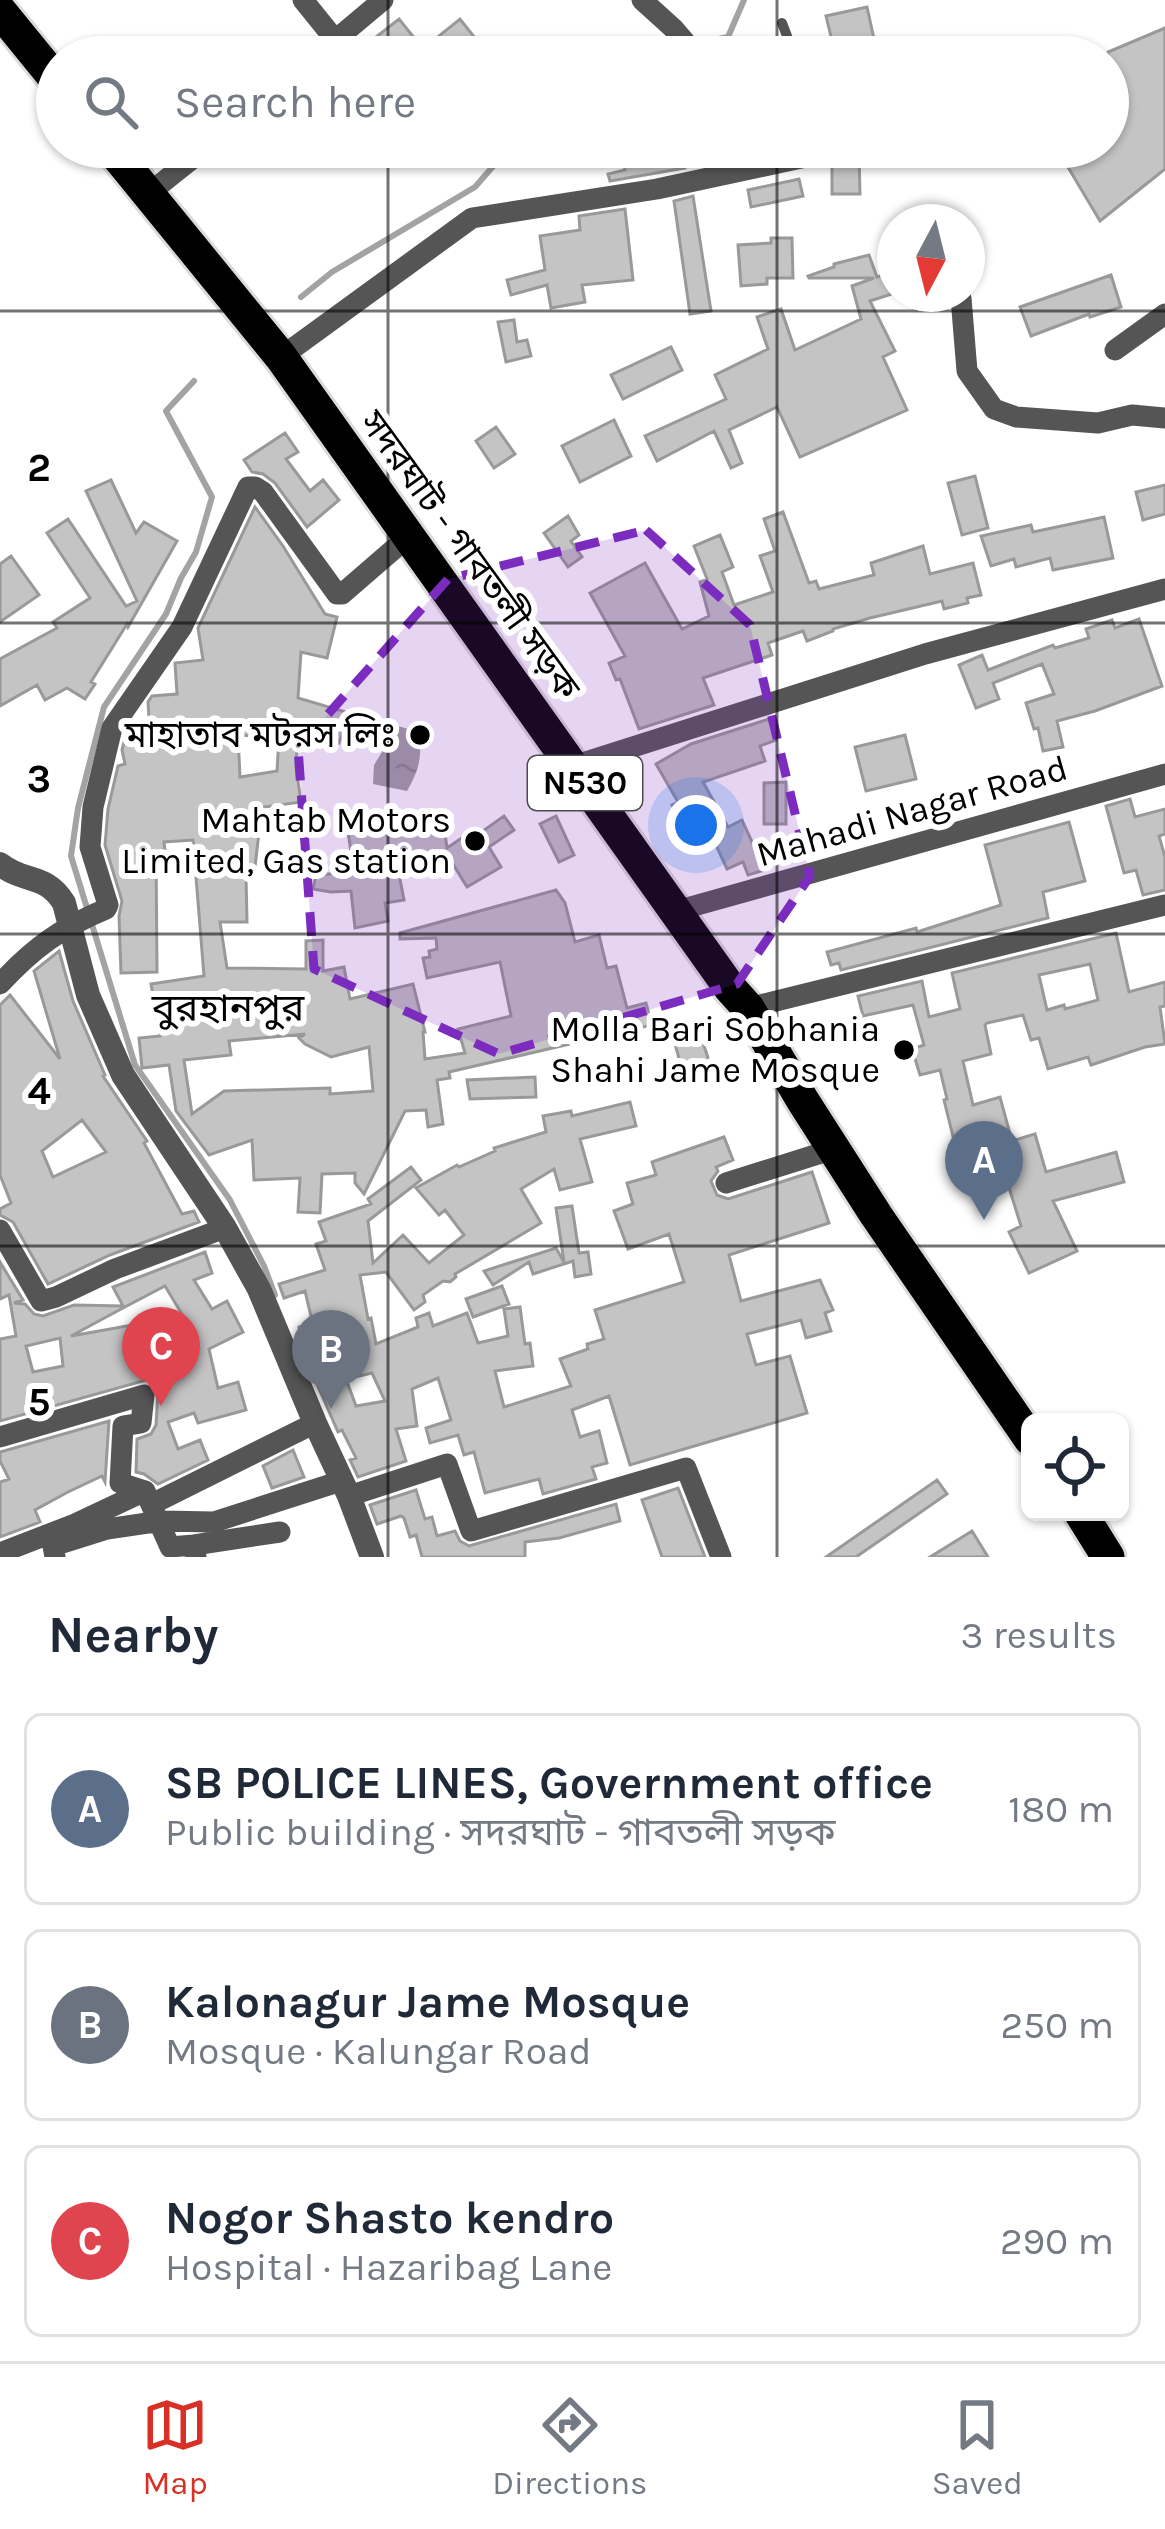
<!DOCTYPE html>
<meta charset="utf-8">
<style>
body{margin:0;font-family:Karla,"Noto Sans Bengali",sans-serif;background:#f6f6f7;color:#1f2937}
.controls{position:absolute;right:36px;bottom:36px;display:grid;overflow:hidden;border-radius:18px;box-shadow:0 3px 9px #0004}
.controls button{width:108px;height:108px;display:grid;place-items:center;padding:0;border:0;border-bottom:3px solid #e0e1e3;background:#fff;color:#1f2937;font:60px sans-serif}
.compass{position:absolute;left:877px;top:204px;width:108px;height:108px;border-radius:50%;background:#fff;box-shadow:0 3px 9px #0004;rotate:187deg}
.you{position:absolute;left:696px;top:825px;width:42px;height:42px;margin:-30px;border:9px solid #fff;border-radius:50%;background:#1a73e8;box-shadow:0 0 0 18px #1a73e833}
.badge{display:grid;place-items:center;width:78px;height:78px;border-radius:50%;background:#d93025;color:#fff;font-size:39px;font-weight:700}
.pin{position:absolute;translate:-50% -99px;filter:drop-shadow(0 3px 6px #0008)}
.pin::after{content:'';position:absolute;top:63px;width:42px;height:36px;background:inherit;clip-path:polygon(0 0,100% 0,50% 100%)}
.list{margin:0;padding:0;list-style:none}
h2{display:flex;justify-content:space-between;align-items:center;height:156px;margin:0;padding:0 48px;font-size:51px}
h2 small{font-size:39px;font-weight:400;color:#747a83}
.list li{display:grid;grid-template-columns:78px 1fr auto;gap:36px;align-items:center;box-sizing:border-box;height:192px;margin:0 24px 24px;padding:0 24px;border:3px solid #e0e1e3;border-radius:18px}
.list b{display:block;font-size:45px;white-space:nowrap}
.list p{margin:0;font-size:39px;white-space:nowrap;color:#747a83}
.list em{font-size:39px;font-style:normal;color:#747a83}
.icon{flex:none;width:66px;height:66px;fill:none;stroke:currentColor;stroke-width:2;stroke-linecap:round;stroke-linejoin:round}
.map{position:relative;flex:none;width:1165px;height:1557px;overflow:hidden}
.search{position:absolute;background:#fff;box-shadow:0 3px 9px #0004;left:36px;right:36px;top:36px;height:132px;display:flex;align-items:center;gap:30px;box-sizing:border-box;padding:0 42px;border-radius:66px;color:#747a83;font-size:45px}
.sheet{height:804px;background:#fff}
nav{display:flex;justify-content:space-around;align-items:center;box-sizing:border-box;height:168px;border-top:3px solid #e0e1e3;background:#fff;font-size:33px;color:#747a83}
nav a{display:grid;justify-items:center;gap:6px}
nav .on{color:#d93025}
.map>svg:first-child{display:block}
.water{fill:url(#water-ripples)}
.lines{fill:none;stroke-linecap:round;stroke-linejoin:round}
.stream{stroke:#a3a3a3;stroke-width:6}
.building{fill:#c4c4c4;stroke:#999;stroke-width:3;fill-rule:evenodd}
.trunk-casing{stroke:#dbdbdb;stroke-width:39}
.service{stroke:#555;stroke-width:10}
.minor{stroke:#555;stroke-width:21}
.tertiary{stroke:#555;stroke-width:24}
.trunk{stroke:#000;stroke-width:33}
.marked{fill:#7b2cbf;fill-opacity:0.2;stroke:#7b2cbf;stroke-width:9;stroke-dasharray:24 15;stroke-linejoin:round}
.grid{fill:none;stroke:#000;stroke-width:3;stroke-opacity:0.55}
.poi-dot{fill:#000;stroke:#fff;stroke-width:4.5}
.labels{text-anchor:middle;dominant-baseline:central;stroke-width:12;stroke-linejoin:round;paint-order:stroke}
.shield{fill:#fff;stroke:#4c4c4c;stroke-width:3}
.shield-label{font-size:33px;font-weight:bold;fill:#000}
.street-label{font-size:36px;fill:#000;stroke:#fff}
.poi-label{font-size:36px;fill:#000;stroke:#fff;text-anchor:end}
.neighbourhood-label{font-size:39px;fill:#000;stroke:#fff}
.grid-label{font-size:39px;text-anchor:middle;font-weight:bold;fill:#000;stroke:#fff;stroke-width:12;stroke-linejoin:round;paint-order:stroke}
</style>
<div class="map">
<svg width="1165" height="1557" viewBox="0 0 1165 1557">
<defs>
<pattern id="water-ripples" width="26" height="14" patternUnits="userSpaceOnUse" patternTransform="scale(3)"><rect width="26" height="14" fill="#a3a3a3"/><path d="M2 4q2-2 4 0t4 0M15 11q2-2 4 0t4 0" fill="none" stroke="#8b8b8b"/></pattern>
</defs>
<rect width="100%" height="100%" fill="#fff"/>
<!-- water -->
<path class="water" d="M398 726 418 732C423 756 419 770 407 791L373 784 374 765Z"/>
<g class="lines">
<!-- stream -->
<path class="stream" d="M695 44 728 37 744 0
M632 57 682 47
M301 297 332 272 475 187 510 147
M194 381 166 411 212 497 196 552 181 578 166 614 104 707 78 808 71 856 135 1065 230 1200 264 1266 275 1295"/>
</g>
<!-- building -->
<path class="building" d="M867 7 878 57H836L826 16Z
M399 19 423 49 460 19 479 43 462 57H370L362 48Z
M1165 28V169L1100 221 1056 147H1108V52Z
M643 147H678L681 162H684L685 168 610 181 608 174 625 170 621 152Z
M859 152 860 194H832V167L840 162 844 153Z
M799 179 803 196 751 207 748 190Z
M693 196 711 311 690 314 674 201Z
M625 209 633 280 582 285 585 302 551 308 547 285 511 295 507 280 545 270 540 236 580 230 579 216Z
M771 238H792L793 278H767V284L741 286 738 245 771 243Z
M869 255 877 277 895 271V293L870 301 895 351 883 357 907 410 800 457 777 407 729 430 742 463 731 468 714 431 657 461 645 436 726 399 715 375 768 349 757 317 781 309 795 350 861 319 852 286 874 278H809L808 276 834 267V264Z
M1111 275 1121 307 1090 317 1089 314 1031 336 1020 307Z
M514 320 517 342 527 340 531 356 506 362 498 322Z
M671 347 682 370 623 399 611 375Z
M614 420 631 456 580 482 562 446Z
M496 427 515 454 494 468 476 441Z
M285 433 298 452 286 459 310 491 323 480 339 500 307 527 275 483 263 474 252 472 244 460Z
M975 476 988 528 962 535 948 483Z
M111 480 136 533 144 522 177 541 128 627 127 624 91 682 95 684 85 699 67 688 45 700 37 685 0 706V659L57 628 53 622 90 598 47 533 68 519 126 606 137 601 86 491Z
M1165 485V514L1143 520 1136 492Z
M255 507 283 546 325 614 337 617 327 658 301 652 298 698 349 713 339 743 298 730 296 767 301 802 257 808 259 832 254 876 246 875 247 922H220L227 968 306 969V941L323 940V971L344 967 350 999 413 984 425 1032H423L425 1059 465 1053 458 1029 511 1016 500 962 427 978 423 958 430 957 429 951 437 949 436 938 400 939V933L556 890 565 903 575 942 599 935 607 968 616 966 627 1008 646 1003 652 1025 449 1072 450 1078 437 1080 443 1124 428 1127 426 1110 405 1111 364 1194 355 1183V1173L322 1174 320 1213 298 1212 300 1178 254 1180 252 1140 209 1155 176 1111 169 1065 142 1068 139 1038 160 1036 151 984 204 976 193 840 164 842 165 850 156 851 157 972 121 973 119 916 122 901 105 845 108 809 118 766 125 764 122 750 126 734 134 723 149 719 148 702 152 696 177 694 175 663 203 660 198 628ZM238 735 279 737 277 771 240 777ZM305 1034 299 1038 305 1044 331 1057 369 1047 373 1091 330 1094V1088L224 1091 192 1114 184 1060 231 1055 229 1041Z
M783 512 809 583 816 581 819 589 874 575 871 563 923 546 930 574 973 563 981 595 967 598 968 603 944 609 942 601 870 618 833 629V631L807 641 803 631 768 643 772 655 703 678 714 705 639 729 620 679 616 680 609 663 625 656 590 593 645 563 682 629 709 616 700 582 707 579 694 546 720 535 733 567 722 572 734 605 773 592 760 556 775 551 764 519Z
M568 516 579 535 571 541 582 557 568 567 544 533Z
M1104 517 1113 558 1053 570 1050 558 1016 567 1014 559 991 566 981 536 1031 525 1033 532Z
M11 556 39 595 0 622V564Z
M1139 619 1162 686 1095 711 1057 721 1063 747 1043 751 1038 728 1034 729 1026 703 1054 694 1042 664 993 683 999 699 976 708 959 665 982 655 988 670 1053 645 1055 648 1089 638 1086 629 1112 620 1115 628Z
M769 719 776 740 760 746 765 761 703 782 728 827 742 820 765 870 748 875 743 862 727 869 704 819 684 829 672 805 678 802 656 764 691 744Z
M905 735 916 779 866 791 855 747Z
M786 782V824H764V783Z
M1130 799 1135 817 1165 809V834L1159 836 1165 857V890L1143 895 1136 870 1124 873 1106 806Z
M504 816 514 830 489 847 501 867 467 887 451 861 398 869 404 900 385 903 388 921 355 928 351 891 331 892 313 889 316 875 354 872 348 832 443 819 447 848 472 831 476 836Z
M556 816 574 855 559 862 540 824Z
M1069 822 1085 881 1043 892 1048 918 841 970 839 963 831 965 827 952 916 928 917 932 1001 905 985 845Z
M1116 933 1129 992 1165 982V1006L1160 1007 1165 1044 1145 1047 1091 1065 1088 1057 1048 1069 1039 1038 1031 1040 1023 1015 987 1023 985 1025 991 1054 963 1061 973 1105 1000 1097 1012 1141 1035 1134 1046 1172 1116 1152 1124 1182 1053 1201 1077 1251 1029 1273 1009 1232 1021 1226 1006 1178 966 1189 944 1100 947 1099 940 1070 920 1075 912 1049 924 1045 913 1005 863 1016 858 996 922 981 929 1017 960 1009 952 973ZM1090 964 1098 1000 1065 1009 1064 1005 1047 1010 1039 975Z
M59 951 73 1001 105 1075 103 1076 147 1141 144 1143 182 1214 194 1211 199 1222 110 1255 48 1284 13 1222 0 1215V1209L11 1203 0 1175V1005L10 995 60 1059 34 971ZM82 1120 106 1152 53 1177 42 1151Z
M699 1030 709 1061 682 1069 673 1037Z
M535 1077 536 1097 470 1099 467 1080Z
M630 1102 636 1126 580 1139 592 1182 560 1190 554 1169 521 1189 541 1223 455 1274 456 1277 450 1282 443 1281 423 1295 425 1302 414 1310 386 1272 360 1275 368 1319 371 1318 376 1344 418 1327 416 1318 429 1313 433 1326 467 1313 478 1343 508 1336 504 1309 520 1307 525 1344 530 1343 533 1366 495 1371 504 1407 571 1386 560 1359 588 1349 587 1344 604 1339 595 1310 684 1282 669 1234 628 1249 614 1211 633 1204 627 1183 656 1175 652 1162 724 1137 733 1160 716 1167 718 1171 711 1181 717 1195 728 1199 812 1172 829 1223 729 1255 741 1301 820 1280 833 1310 825 1313 831 1331 806 1338 801 1320 747 1334 756 1365 790 1356 807 1413 630 1465 609 1396 572 1410 580 1437 599 1431 607 1463 592 1467 596 1479 543 1494 539 1479 485 1493 474 1452 464 1455 458 1435 430 1443 426 1428 451 1420 438 1378 412 1389 417 1426 396 1429 406 1461 358 1477 350 1460 356 1458 342 1430 338 1432 303 1352 299 1327 313 1325 305 1291 284 1298 279 1284 325 1270 316 1244 326 1241 319 1222 371 1204 368 1199 411 1167 421 1180 368 1221 373 1263 403 1235 429 1263 464 1235 445 1210 439 1215 416 1188 457 1165 459 1167 495 1151 494 1148 546 1132 543 1116 571 1111 572 1116ZM372 1373 385 1401 356 1406 346 1379Z
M572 1206 579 1253 588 1252 591 1274 575 1277 573 1261 533 1274 529 1262 493 1285 484 1271 556 1248 564 1262 556 1208Z
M205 1252 212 1273 194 1280 212 1309 227 1301 243 1332 209 1349 218 1388 238 1382 246 1410 198 1423 194 1413 168 1422 178 1449 200 1440 208 1460 158 1484 144 1474 136 1472 137 1439 151 1434 156 1425 158 1390 154 1384 146 1380 0 1421V1339L16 1336 9 1295 0 1299V1262L23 1300 14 1303 25 1304 34 1314 43 1316 74 1305 123 1306 113 1287ZM165 1286 183 1316 71 1336 123 1308ZM60 1338 63 1366 33 1372 26 1346Z
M502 1286 509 1304 473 1317 466 1299Z
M109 1421 105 1482 102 1476 68 1492 35 1510 40 1522 0 1537V1482L9 1479 0 1461V1452Z
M293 1450 304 1477 272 1488 263 1466Z
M937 1480 947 1494 856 1557H826Z
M678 1488 705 1557H662L642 1500Z
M416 1490 425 1519 432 1517 437 1536 455 1531 460 1541 469 1546 616 1504 620 1521 559 1538 525 1542V1557H422L416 1535 410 1537 404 1518 401 1516 377 1524 370 1505Z
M972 1531 988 1557H930Z"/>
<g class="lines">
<!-- trunk casing -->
<g class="trunk-casing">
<path id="trunk" d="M0 11 57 81
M110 147 281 357 730 988 748 1008 803 1101 876 1215 1030 1439
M1080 1512 1108 1557"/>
</g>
<!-- service -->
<path class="service" d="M782 23 795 57"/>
<!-- minor -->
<path class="minor" d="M303 0 349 57
M642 0 674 29 698 57
M315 57 383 0
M148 194 207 147
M961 298 967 371 994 409 1016 417 1098 423 1132 415 1165 418
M1115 350 1165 314
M281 357 472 218 657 189 829 152
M573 766 925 654 1165 589
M676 911 1165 774
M0 984C32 949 62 927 106 909L108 905 90 847 93 807 112 728 182 627 248 487H255L263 492 337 594H342L409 536
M748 1008 1165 905
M726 1183 834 1149
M0 1230 41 1301 56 1297 115 1269 225 1228
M0 1437 144 1395 141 1423 123 1426 120 1483 145 1491 170 1547 194 1545 196 1557
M349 1496 447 1464 471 1531 686 1468 721 1557
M152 1504 315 1423
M194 1545 280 1532
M0 1553 75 1524 145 1491
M55 1557 53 1546 107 1529 161 1521 214 1522 341 1481"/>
<!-- tertiary -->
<path class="tertiary" d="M0 864C25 884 46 873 64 903L88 995 123 1075 225 1228 259 1289 315 1423 349 1496 372 1557"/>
<!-- trunk -->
<use href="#trunk" class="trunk"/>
</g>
<!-- marked area -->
<path class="marked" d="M646 530 750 625 810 876 737 984 499 1054 314 969 298 748 448 579Z"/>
<!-- grid -->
<path class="grid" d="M388 0V57M777 0V57M388 147V1557M777 147V1557M0 311H1165M0 623H1165M0 934H1165M0 1246H1165"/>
<!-- markers -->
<g class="poi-dot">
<circle cx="420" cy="735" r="12"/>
<circle cx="475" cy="841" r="12"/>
<circle cx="904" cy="1050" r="12"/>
</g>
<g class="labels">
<!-- shield labels -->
<rect class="shield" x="528" y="756" width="114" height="54" rx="9"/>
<g class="shield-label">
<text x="585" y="783">N530</text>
</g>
<!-- street labels -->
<g class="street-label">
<text transform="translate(470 555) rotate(54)">সদরঘাট - গাবতলী সড়ক</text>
<text transform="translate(912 811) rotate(-16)">Mahadi Nagar Road</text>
</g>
<!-- poi labels -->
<g class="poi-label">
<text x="396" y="735">মাহাতাব মটরস লিঃ</text>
<text x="451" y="820">Mahtab Motors<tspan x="451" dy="41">Limited, Gas station</tspan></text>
<text x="880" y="1029">Molla Bari Sobhania<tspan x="880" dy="41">Shahi Jame Mosque</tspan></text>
</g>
<!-- neighbourhood labels -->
<g class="neighbourhood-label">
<text x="228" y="1008">বুরহানপুর</text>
</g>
</g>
<g class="grid-label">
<text x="39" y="481">2</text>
<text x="39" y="792">3</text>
<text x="39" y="1104">4</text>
<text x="39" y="1415">5</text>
</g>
</svg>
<div class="controls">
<button><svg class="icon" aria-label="locate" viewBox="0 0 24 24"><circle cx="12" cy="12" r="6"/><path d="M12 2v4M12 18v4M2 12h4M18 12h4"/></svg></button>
</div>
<svg class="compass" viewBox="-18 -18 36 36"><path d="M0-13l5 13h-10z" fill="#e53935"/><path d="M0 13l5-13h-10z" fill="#747a83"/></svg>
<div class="you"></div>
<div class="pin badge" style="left:984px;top:1220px;background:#5c6f8a">A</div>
<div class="pin badge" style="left:331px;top:1409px;background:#6b7280">B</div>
<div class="pin badge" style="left:161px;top:1406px;background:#e0444e">C</div>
<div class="search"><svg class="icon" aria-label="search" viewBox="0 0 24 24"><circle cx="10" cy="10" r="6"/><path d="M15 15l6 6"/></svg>Search here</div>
</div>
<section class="sheet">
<h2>Nearby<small>3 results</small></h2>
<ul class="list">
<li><span class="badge" style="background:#5c6f8a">A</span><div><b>SB POLICE LINES, Government office</b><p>Public building · সদরঘাট - গাবতলী সড়ক</p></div><em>180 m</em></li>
<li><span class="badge" style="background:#6b7280">B</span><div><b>Kalonagur Jame Mosque</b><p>Mosque · Kalungar Road</p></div><em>250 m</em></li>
<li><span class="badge" style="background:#e0444e">C</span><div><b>Nogor Shasto kendro</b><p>Hospital · Hazaribag Lane</p></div><em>290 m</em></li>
</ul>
</section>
<nav>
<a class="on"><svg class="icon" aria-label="map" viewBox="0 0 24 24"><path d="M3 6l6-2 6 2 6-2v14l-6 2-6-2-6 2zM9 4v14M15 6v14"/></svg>Map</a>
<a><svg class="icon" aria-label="directions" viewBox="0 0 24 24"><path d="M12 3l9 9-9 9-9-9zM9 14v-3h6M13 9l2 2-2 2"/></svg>Directions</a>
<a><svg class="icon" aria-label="saved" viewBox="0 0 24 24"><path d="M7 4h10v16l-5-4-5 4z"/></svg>Saved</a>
</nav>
